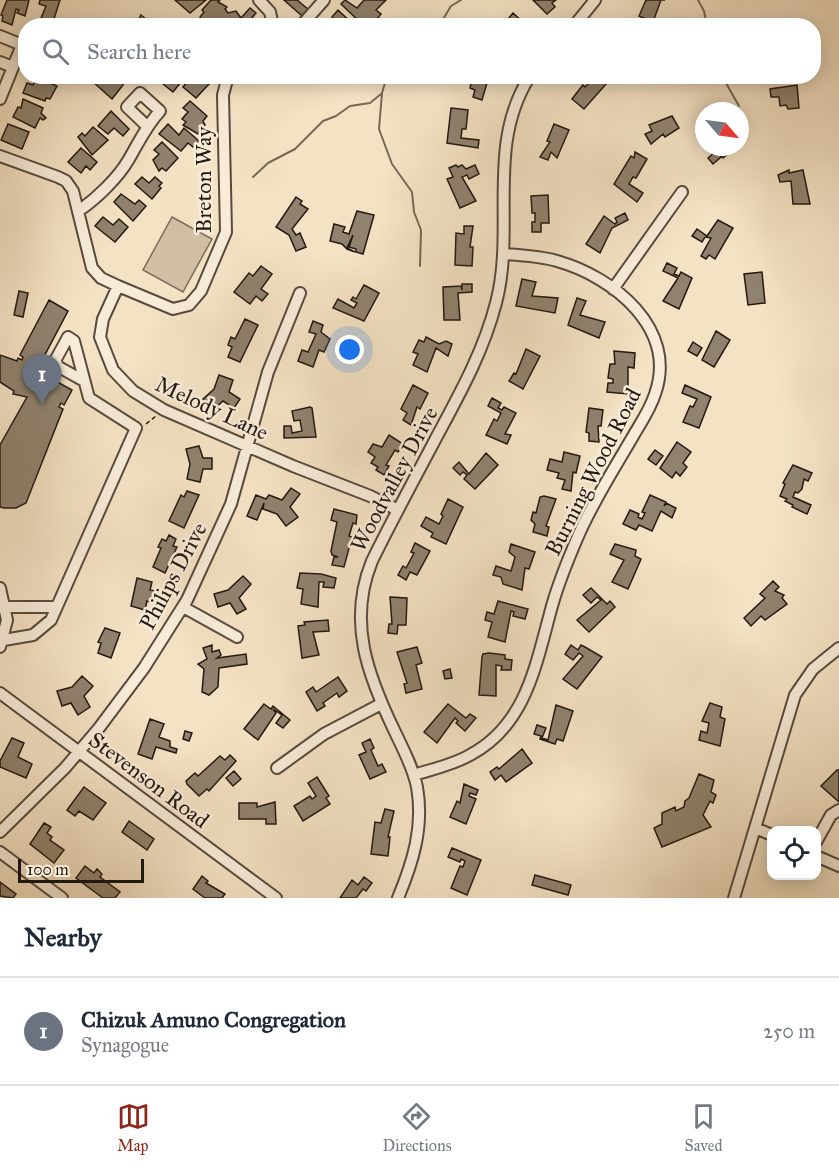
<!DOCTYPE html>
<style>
body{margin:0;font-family:"IM FELL Great Primer",serif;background:#f2f2f3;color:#1f2937}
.controls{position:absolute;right:18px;bottom:18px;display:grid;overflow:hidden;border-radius:12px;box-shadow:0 3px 15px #0003}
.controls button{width:54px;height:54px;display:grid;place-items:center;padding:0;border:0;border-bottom:2px solid #e0e1e3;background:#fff;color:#1f2937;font:30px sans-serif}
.compass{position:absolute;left:695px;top:102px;width:54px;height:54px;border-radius:50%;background:#fff;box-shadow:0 3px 15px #0003;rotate:118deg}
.scale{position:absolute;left:18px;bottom:15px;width:126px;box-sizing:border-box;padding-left:6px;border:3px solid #241911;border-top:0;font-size:16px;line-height:21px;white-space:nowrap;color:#241911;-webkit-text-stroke:4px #f8ecd9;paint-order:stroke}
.you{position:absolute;left:350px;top:350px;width:21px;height:21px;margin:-15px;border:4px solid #fff;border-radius:50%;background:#1a73e8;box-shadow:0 0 0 9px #1a73e833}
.badge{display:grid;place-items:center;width:39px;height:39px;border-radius:50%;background:#8f2418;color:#fff;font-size:20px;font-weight:700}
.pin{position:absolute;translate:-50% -50px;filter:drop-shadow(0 2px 3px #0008)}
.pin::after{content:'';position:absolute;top:32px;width:21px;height:18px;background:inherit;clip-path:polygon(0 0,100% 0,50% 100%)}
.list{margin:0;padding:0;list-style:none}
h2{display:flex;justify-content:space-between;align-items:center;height:78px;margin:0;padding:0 24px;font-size:26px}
h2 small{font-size:20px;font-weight:400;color:#747a83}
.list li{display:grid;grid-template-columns:39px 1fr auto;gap:18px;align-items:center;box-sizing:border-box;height:108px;padding:0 24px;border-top:2px solid #e0e1e3}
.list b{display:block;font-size:22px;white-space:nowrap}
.list p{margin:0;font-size:20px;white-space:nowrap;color:#747a83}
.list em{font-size:20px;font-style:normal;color:#747a83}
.icon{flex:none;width:33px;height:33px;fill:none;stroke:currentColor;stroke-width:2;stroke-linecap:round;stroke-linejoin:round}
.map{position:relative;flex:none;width:839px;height:898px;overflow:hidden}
.search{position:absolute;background:#fff;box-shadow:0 3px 15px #0003;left:18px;right:18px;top:18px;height:66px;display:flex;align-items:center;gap:15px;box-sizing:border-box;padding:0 21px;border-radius:24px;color:#747a83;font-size:22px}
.sheet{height:186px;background:#fff}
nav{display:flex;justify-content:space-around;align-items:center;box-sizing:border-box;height:84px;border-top:2px solid #e0e1e3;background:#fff;font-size:16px;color:#747a83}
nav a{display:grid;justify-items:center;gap:3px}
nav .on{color:#8f2418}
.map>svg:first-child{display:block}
.green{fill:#d1c0a6;stroke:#7a6c5c;stroke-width:1.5}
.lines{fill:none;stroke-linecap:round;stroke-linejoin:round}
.stream{stroke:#766958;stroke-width:2}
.building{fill:#90826e;stroke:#241911;stroke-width:1.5}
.minor-casing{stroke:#584b3e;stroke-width:14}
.path{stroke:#241911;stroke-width:1.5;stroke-dasharray:4.5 3;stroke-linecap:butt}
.minor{stroke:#f8ecd9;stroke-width:10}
.labels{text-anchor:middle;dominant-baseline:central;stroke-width:5;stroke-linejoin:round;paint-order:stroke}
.street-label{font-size:22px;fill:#241911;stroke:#f8ecd9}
</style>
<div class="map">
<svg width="839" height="898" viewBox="0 0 839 898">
<rect width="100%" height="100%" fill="#f4e2c4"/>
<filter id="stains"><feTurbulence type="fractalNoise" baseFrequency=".00333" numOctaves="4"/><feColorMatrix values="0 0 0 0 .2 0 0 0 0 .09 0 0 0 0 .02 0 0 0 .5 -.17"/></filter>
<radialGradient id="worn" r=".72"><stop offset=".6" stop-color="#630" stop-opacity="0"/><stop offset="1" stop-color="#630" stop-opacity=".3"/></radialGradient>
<!-- green -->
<path class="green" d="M172 217 212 239 183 292 143 270Z"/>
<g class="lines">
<!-- stream -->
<path class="stream" d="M698 0 704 11 707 26
M439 26 451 6 461 0
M387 76 382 93 379 129 392 164 412 192 414 212 421 230 420 266
M722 76 739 106
M253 177 268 163 295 149 323 121 336 116 350 106 370 103 381 94"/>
</g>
<!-- building -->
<path class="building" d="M7 0H29L25 16 17 13 19 10 16 9 12 25 2 21 3 16 1 15Z
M40 0H60L53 22 41 18 46 6 39 4Z
M175 0H206L190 13Z
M211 0H220L218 2 227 7 225 9 228 13 236 11 241 18 250 8 256 13 245 26H204L200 17 204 12 202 10Z
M284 0H297L308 9 302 16Z
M345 0 357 8 364 0H386L376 10 381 14 372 26 366 22 363 25 341 4Z
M533 0H556L552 3 555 7 547 14Z
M646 0H665H661L653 22 639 16Z
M338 10 355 26H343L345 20 341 25 332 17Z
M513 13 525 24 524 26H502Z
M141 15 147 20 144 23 148 26H135Z
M96 76H114L123 81V85L112 99 92 81Z
M170 76H186L173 92 163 84Z
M192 76H201L209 84 196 98 183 87Z
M473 76H489L482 100 473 97 475 90 470 88Z
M586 76 607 77 603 81 606 84 584 109 572 99 583 85 585 87 591 81Z
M36 77 57 86 50 99 46 98 45 101 23 93 27 83 33 85Z
M797 85 799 108 788 109 786 105 780 106 779 97H771L770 89Z
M23 99 43 108 41 113 46 118 43 120 40 118 35 128 13 117 18 107 21 108Z
M190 101 207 116 203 121 205 125 198 134 183 125 186 122 182 119 188 112 183 108Z
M451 108 468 110 466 129H462L461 138 479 140 478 148 447 143Z
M111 111 129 129 123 136 114 128 108 134 98 126Z
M672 116 679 128 665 137 663 134 651 144 645 134 652 131 649 125Z
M8 124 29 132 22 149 1 140Z
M168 124 179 135 184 128 199 141 193 147 188 143 181 151 159 134Z
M554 124 569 130 557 158 551 152 548 160 540 157 550 142 547 141Z
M93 127 108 140 92 155 78 137 82 133 85 136Z
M162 142 178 158 166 171 162 168 159 171 153 160 159 154 154 150Z
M713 147H732L733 150 723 158 719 153 721 157 713 164 708 158 716 151Z
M81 148 97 162 90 170 86 166 81 173 68 162Z
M635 152 647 159 636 178 633 177 629 184 643 193 637 202 614 184 631 156 634 158Z
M456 165 458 167 462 165 466 169 475 165 479 174 469 179 467 175 462 177 476 201 460 208 447 179 453 177 449 168Z
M789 170V173L803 170 810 204H793L791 181 780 182 778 175Z
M142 177 149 183 155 177 162 183 159 186 161 188 152 199 135 184Z
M121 194 135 204 139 200 146 206 133 221 114 202Z
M548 195 549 223H541V232H532V222H535V213H532L531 196Z
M296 197 302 201 300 204 308 209 292 229 296 235 300 233 306 247 296 251 289 235 276 227Z
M357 211 374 215 363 254 356 252V249L349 247 353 235 347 248 355 252 347 249 342 244 330 241 334 224 345 227 343 232 349 234Z
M625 213 628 220 612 228 600 253 586 244 604 216 615 224 617 222 615 218Z
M103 217 113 225 119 219 128 227 115 242 95 226Z
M718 220 733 228 715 259 709 255 706 259 701 256 711 238 705 237 702 242 692 236 697 229 707 236Z
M464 226H473L470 247H473L472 266 455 265 456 233 464 234Z
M667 263 677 268 674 274 679 276 681 272 692 278 679 309 663 301 678 278 663 271Z
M261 266 272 274 261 289 268 294 262 301 256 296 250 304 234 292 249 273 253 276Z
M762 272 765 303 748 305 744 274Z
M522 279 536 282 532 296 558 298 555 313 516 306Z
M462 284H472V292L458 293 460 320H444L443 287 461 286 462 290Z
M364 285 379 293 364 321 333 308 338 299 354 308 357 303 351 300 353 297 356 299Z
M19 291 28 293 23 317 14 315Z
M577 298 586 301 580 315 605 322 599 338 568 325Z
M49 300 68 311 40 364 37 363 34 369 72 390 64 405 61 403 59 407 63 409 26 503 16 508H4L0 507V445L27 397 13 394 14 391 0 382V355L17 361 18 358 22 360 23 357 20 355Z
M245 319 258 325 240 362 228 357 232 347 228 345 231 337 235 339Z
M313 321 323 325 321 332 330 339 324 352 319 350 313 367 298 361 302 350 308 352 316 334 309 332Z
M716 331 730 340 714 367 702 360Z
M426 337 439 344 446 341 452 344 448 356 436 348 427 372 413 365 418 354 413 352 419 340 424 342Z
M693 342 702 348 697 356 688 351Z
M526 349 540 356 523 389 509 381 514 373 516 374Z
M614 351 635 353 634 368 628 367V394L607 392 608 383H613V379L608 378 610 364H615Z
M219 375 233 380 229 392 240 399 234 408 223 401 213 410 203 399 214 389Z
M413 385 428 393 420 409 417 407 411 425 403 420 407 413 401 409Z
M685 385 711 397 699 428 683 422 690 406 693 407 697 399 682 393Z
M492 398 501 403 498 408 502 410 504 407 516 413 505 434 511 435 507 444 486 435 494 419 497 421 501 413 488 406Z
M310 407 312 408 316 437 284 438V426H291L292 433 302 431 300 420 294 421 292 411Z
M589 408 603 410 601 426H598L599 442 589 441V433L586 432Z
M389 435 403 444 398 452 395 450 386 465 389 466 384 475 376 470 378 467 371 463 375 457 368 452 373 444 382 447Z
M677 442 691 452 683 463 687 467 680 476 676 472 672 478 660 468Z
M199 446 203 458H212V469H203L200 482 187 479 190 464 186 449Z
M655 450 663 456 656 465 648 459Z
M564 452 580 456 576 473 573 472 571 491 562 489 565 480 557 478 559 473 547 470 550 459 562 462Z
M486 453 498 465 475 489 464 479 467 475 463 472 460 475 453 468 459 462 469 474Z
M793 465 812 473 808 481 804 479 802 489 798 493 795 492 793 497 811 505 807 514 792 507 793 505 785 501 787 499 780 496 785 484 783 483Z
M291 488 300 494 290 507 298 517 286 526 277 514 263 509 264 503 257 520 247 516 256 495 266 499 269 495 282 500Z
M187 491 199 495 184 528 169 521 181 495 184 497Z
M650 495 666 502 664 506 666 503 676 508 672 518 661 511 652 531 639 525 636 530 623 524 630 510 639 514 638 517 642 519 645 513 642 512Z
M544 496 556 499 546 526 549 527 547 536 533 532 535 524 531 520 533 512 536 513 540 497Z
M448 499 463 507 446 544 431 537 433 533 421 526 426 517 439 524 443 516 441 514Z
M334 509 357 515 356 524 353 523 349 536 352 537 344 567 332 565 334 557H338L332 555 331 551 337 522 331 520Z
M169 535 176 539 173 546 177 547 165 573 153 567 161 548 158 547 162 539 166 541Z
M415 543 430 551 417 575 410 572 406 580 398 575 403 566 406 568 414 553 411 552Z
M511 544 535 552 529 569 525 568 522 590 503 584 501 577 493 575 496 566 511 571 515 557 509 552Z
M615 544 636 550 635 556 641 559 628 589 612 582 624 560 610 554Z
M300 573 321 574 336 578 334 588 323 587 324 582H319L318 607 301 604 303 589 297 588Z
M243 576 251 584 239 598 246 609 237 614 230 603 218 607 214 594 228 590Z
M137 578 152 582 150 590 161 592 158 604 147 601 145 610 131 606Z
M773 581 779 587 775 591 784 595 782 598 787 604 765 620 761 616 751 626 744 618 765 598 760 594Z
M591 588 607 604 610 601 615 607 589 632 577 620 601 600 597 597 591 603 583 595Z
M390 597 407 598 406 625H398L397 634 388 633 389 624H392Z
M498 601 528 609 525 619 513 616 514 612 511 611 505 642 488 637 492 622 485 620 487 612 494 614Z
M328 620 329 631 313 632 319 655 302 658 298 626 305 625 304 622Z
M105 628 120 633 111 658 98 653 101 643 98 642Z
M212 645V652L219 650 221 655 217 658 246 654 247 664 219 668 218 687 209 695 202 692 204 669 198 664 207 659 203 648Z
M571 645 578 650 581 645 585 647 602 657 577 689 563 679 583 656 579 653 573 660 565 654Z
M417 647 422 663 416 665 422 689 406 693 404 684 407 683 397 652Z
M489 653 505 655V659L512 660 511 670H501L502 666 496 665V696L479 695 482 657 483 654Z
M450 669 452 678 445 679 443 671Z
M82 676 93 686 84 696 90 707 78 715 71 703 62 706 57 691 72 687Z
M338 677 347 691 339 697 337 693 323 703 325 706 317 711 306 692 313 687 316 692Z
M710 703 722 707 720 717 725 719 720 746 699 740 701 731 707 733 709 723 702 721Z
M264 704 271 709 273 706 290 720 283 728 276 723 282 715 273 709 276 713 258 740 244 729Z
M448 704 466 718 470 714 476 718 465 731 456 723 458 721 455 718 437 743 424 732Z
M556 705 573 711 563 741 557 739 555 744 540 739 541 736 534 734 537 725 546 728 542 738 548 740Z
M150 719 164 724 159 737 170 741V747L177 749 176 753 156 747 152 759 138 754Z
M185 731 192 733 189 741 183 739Z
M12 738 24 743 18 757 32 764 26 778 0 767V761Z
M370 739 374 748 371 750 378 766 382 764 386 772 370 779 359 755 366 752 362 743Z
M522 749 532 763 506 782 501 775 495 780 490 772 497 767 499 769Z
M230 755 236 761 209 791 207 789 199 796 187 784 186 781 195 773 198 776 220 756 225 760Z
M837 770H839V802L821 786Z
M234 771 241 779 233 786 226 778Z
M699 774 714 780 711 792 716 795 713 803 710 801 703 815 711 827 662 847 654 828 662 824V813L675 807 676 811 684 807 685 801 689 798Z
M317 777 329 796 326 798 330 804 303 821 294 806 310 796 312 799 316 796 308 783Z
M464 784 478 790 476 795 470 793 469 796 476 799 466 824 450 817 457 801 460 803Z
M84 787 106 803 93 820 79 811 75 816 67 810Z
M275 802 276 824H266V819H239V803H257V807Z
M385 809 394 811 388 837H390L388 856 371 854 375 822 381 823Z
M129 821 154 839 147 850 122 832Z
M44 823 51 827 47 833 52 837 50 840 64 850 54 863 30 844Z
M452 848 481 860 467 895 451 888 460 866 463 867 465 861 461 859 460 862 448 857Z
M85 866 94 873 97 869 102 874 100 877 120 892 115 898H103L76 878Z
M535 875 571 885 568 895 532 885Z
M202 876 208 881 206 883 225 894 222 898H205L193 889Z
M364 877 372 883 366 891 363 889 356 898H340L352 880 358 885Z
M0 882 16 894 13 898 0 896Z"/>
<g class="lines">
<!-- minor casing -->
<g class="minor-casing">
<path id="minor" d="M259 0 270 12 273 26
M301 26 324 0
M574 26 595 0
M0 36 22 45 13 67
M0 62 13 67 0 99
M0 156 58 177 66 181 73 191 92 268 101 278 118 286 103 319 100 337 113 370 133 391 164 410 293 466 370 496 398 510
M80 210C97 198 118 178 129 159 139 142 146 126 160 111L140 93 127 107 147 126
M118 286 173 309 189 305 201 291 226 232 223 95 228 76
M613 289 682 192
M0 588 7 620 0 647
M6 607H56
M183 607 237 637
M4 640 33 635 51 620 136 428 89 398 74 341 68 337 56 359 57 366 84 381
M0 693 276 898
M277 768 324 734 381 704
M414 775C432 769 453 765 470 755 527 725 536 663 552 606 559 581 569 557 579 534 594 500 614 469 632 438 640 424 650 410 655 394 678 329 614 277 557 261 539 256 521 255 503 254
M755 828 772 835
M0 832 65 768 99 728 144 668 187 600 231 504 268 372 300 293
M816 842 831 815 839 810
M0 852 62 898
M816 856 839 866
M398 898C413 862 424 827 417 787 413 767 403 749 395 732 368 676 347 622 372 561 392 520 414 480 435 440 459 395 483 353 496 303 516 228 485 146 530 76
M734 898 795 695 813 669 839 648"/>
</g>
<!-- path -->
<path class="path" d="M146 424 156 416"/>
<!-- minor -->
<use href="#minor" class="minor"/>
</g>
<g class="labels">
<!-- street labels -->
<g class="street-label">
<text transform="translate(203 180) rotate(-90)">Breton Way</text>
<text transform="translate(212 408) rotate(25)">Melody Lane</text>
<text transform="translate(593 472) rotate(-63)">Burning Wood Road</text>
<text transform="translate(394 479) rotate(-62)">Woodvalley Drive</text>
<text transform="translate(173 576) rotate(-62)">Philips Drive</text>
<text transform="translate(149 780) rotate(37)">Stevenson Road</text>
</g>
</g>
<rect width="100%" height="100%" filter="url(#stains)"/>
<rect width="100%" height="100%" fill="url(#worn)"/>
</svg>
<div class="controls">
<button><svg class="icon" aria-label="locate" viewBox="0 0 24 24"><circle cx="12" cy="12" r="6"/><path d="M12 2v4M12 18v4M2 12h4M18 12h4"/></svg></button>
</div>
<svg class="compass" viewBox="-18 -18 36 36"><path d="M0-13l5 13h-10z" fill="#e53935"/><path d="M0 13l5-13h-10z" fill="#747a83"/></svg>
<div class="scale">100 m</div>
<div class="you"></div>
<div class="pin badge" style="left:42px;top:404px;background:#6b7280">1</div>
<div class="search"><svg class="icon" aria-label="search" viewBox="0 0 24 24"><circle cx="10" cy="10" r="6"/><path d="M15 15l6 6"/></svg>Search here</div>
</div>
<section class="sheet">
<h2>Nearby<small></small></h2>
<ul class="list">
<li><span class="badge" style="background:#6b7280">1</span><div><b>Chizuk Amuno Congregation</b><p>Synagogue</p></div><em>250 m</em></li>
</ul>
</section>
<nav>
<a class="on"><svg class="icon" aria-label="map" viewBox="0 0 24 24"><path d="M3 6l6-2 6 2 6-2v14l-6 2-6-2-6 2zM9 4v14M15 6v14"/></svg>Map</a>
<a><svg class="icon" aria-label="directions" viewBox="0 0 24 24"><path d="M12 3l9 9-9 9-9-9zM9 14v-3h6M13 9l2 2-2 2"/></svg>Directions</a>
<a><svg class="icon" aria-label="saved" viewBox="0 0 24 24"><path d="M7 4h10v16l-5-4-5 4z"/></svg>Saved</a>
</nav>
